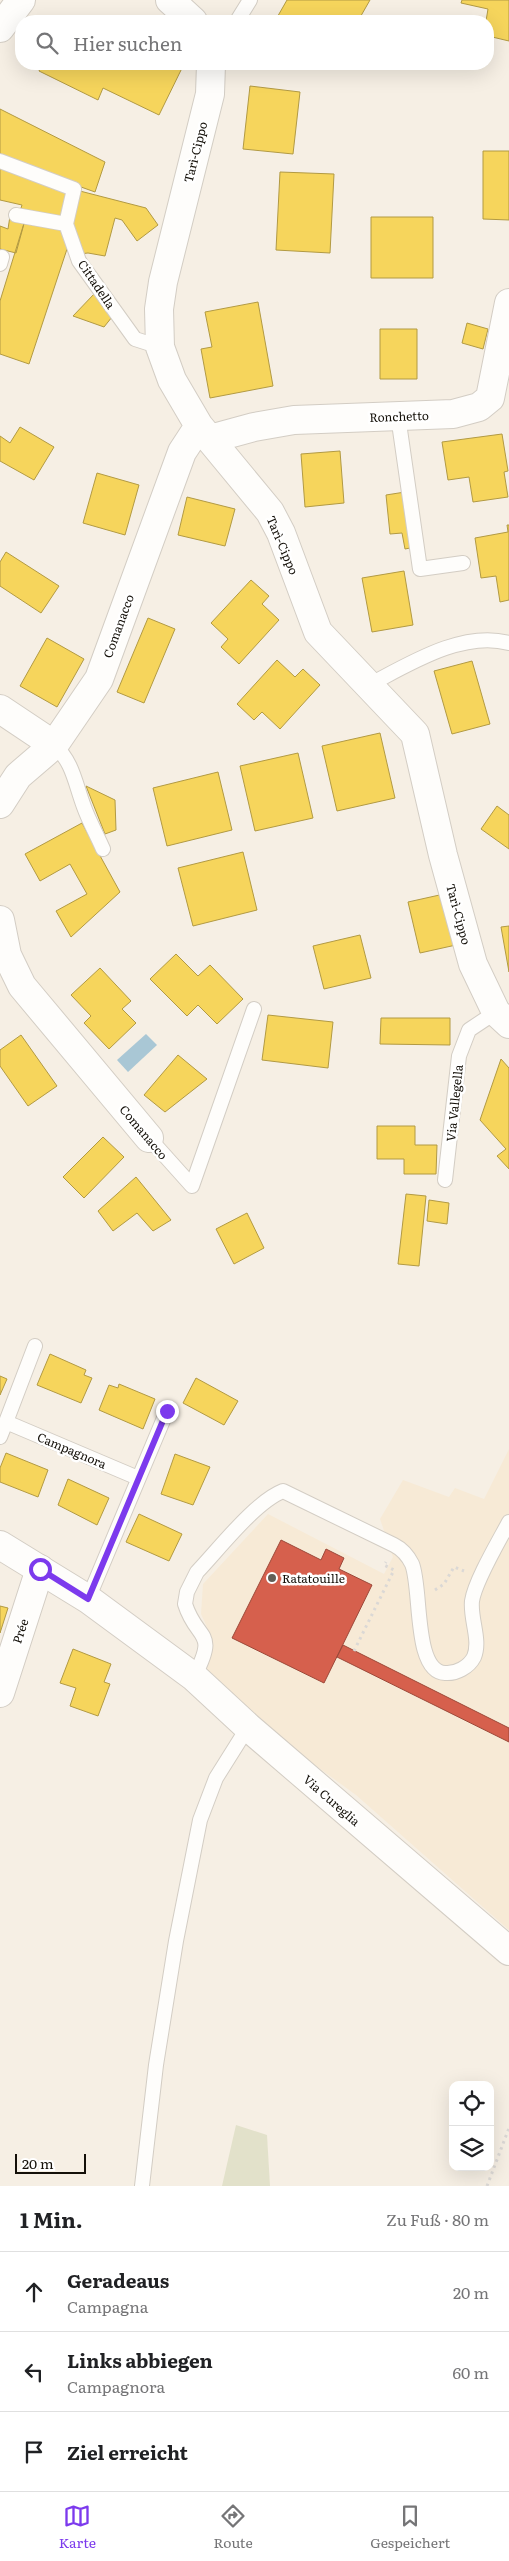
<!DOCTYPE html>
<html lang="de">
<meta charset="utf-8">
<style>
body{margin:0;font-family:Literata,serif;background:#f2f2f2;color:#202124}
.controls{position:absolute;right:15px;bottom:15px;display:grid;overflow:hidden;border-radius:10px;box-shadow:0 5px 20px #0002}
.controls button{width:45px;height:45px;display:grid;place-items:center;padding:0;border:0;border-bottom:1px solid #e0e0e0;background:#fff;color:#202124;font:25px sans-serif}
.scale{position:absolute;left:15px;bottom:12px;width:71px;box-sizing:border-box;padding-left:5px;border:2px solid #141009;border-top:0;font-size:14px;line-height:18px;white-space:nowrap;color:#141009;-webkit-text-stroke:4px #fff;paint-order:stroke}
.stop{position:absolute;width:15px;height:15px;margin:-11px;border:4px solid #7c3aed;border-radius:50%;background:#fff}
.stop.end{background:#7c3aed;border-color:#fff;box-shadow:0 1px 5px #0008}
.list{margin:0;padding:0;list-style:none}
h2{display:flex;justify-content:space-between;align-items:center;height:65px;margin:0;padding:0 20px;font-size:21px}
h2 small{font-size:16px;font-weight:400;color:#757577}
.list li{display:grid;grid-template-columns:32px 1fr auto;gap:15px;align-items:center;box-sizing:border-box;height:80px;padding:0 20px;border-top:1px solid #e0e0e0}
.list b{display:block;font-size:19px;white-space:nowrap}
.list p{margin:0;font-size:16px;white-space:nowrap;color:#757577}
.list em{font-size:16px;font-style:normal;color:#757577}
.icon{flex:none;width:28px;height:28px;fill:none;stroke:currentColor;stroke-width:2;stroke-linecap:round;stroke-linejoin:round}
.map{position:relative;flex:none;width:509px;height:2186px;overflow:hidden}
.search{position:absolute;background:#fff;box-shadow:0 5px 20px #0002;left:15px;right:15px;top:15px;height:55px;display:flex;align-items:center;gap:12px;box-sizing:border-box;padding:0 18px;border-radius:20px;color:#757577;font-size:19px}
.sheet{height:305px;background:#fff}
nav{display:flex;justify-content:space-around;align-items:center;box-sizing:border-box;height:70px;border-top:1px solid #e0e0e0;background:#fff;font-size:14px;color:#757577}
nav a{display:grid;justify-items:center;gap:2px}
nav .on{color:#7c3aed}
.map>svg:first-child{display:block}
.built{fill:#f7ead6}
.green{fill:#e2e1ca}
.water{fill:#a9c7d5}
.homes{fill:#f6d55c;stroke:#b29a43}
.shops{fill:#d6604d;stroke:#9c4839}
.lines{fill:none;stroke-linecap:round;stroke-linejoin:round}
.lane-casing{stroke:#d3cdc4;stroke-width:16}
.street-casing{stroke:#d3cdc4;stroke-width:30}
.secondary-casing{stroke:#d3cdc4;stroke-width:30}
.path{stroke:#dbd8d5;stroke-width:3;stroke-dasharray:2.5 4;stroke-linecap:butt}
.lane{stroke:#fefdfb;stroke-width:14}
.street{stroke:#fefdfb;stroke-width:28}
.secondary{stroke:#fefdfb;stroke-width:28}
.route{stroke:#7c3aed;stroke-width:6}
.poi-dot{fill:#635e56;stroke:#fff;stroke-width:2}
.labels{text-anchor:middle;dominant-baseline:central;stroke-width:5;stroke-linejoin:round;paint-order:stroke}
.street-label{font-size:12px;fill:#141009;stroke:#fff}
.poi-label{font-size:12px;fill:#141009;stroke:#fff;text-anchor:start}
</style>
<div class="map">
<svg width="509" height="2186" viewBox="0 0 509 2186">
<rect width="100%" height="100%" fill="#f6efe4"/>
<!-- built -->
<path class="built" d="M509 1449V1930L356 1795 194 1677 211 1636 201 1614 203 1584 268 1514 384 1574 393 1557 380 1519 403 1480 449 1497 455 1488 484 1499Z"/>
<!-- green -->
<path class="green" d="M236 2125 267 2135 270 2186H222Z"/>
<!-- water -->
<path class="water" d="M146 1034 157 1045 128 1072 117 1060Z"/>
<!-- homes -->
<path class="homes" d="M287 0H370L358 21H275Z
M462 0H509V41L488 36V21H486L488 9 461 3Z
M42 64H184L159 115 103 88 98 100 39 71Z
M250 86 300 92 293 154 243 149Z
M0 109 105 162 95 192 0 158Z
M483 151H509V220L483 219Z
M0 166 67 189 61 218 20 211 22 205 0 200Z
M280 172 334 174 330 253 276 250Z
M76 190 146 208 158 225 137 241 122 220 115 218 105 256 88 253 79 254 67 224Z
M10 216 25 220 16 253 0 249V226L8 229Z
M371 217H433V278H371Z
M25 220 61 226 69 243 29 364 0 354V301Z
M95 293 112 317 104 327 73 316Z
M258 302 273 386 210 398 201 349 212 347 205 312Z
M467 323 488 329 483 349 462 343Z
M380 329H417V379H380Z
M20 427 54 447 34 480 0 461V436L10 443Z
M502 434 508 471 504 472 508 497 473 502 469 477 448 480 442 442Z
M340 451 344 503 305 507 301 454Z
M97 473 139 485 125 535 83 523Z
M405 492 415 547 405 549 402 533 390 534 386 495Z
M187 497 235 509 225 546 178 535Z
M507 525H509V600L500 602 496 576 481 578 475 538 508 532Z
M6 552 59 586 41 613 0 586V562Z
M404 571 413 625 372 632 362 578Z
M251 580 269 596 262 604 279 620 239 664 221 647 228 639 211 623Z
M148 618 175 629 144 703 117 692Z
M47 638 84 659 57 707 20 686Z
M277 660 295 677 303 669 320 685 280 729 262 712 254 720 237 704Z
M472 661 490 724 452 734 434 671Z
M380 733 395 798 337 811 322 746Z
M298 753 313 818 255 831 240 766Z
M218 772 232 830 167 846 153 788Z
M86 786 115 800 116 830 105 834Z
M497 806 509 815V849L481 829Z
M82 823 120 892 71 937 56 911 87 894 70 864 40 881 25 854Z
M243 852 257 910 193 926 178 868Z
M444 894 456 945 420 953 408 902Z
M509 926V972L501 927Z
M360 935 371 978 324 989 313 946Z
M176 954 198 976 210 965 243 999 217 1024 198 1005 187 1016 150 979Z
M100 968 131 1001 122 1009 136 1023 109 1049 84 1023 91 1016 71 995Z
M268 1015 333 1022 328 1068 262 1060Z
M381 1018H450V1045L380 1044Z
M21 1035 57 1086 28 1106 0 1066V1050Z
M178 1055 207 1079 165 1112 144 1095Z
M501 1059 509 1068V1169L497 1156 506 1149 480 1120Z
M377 1126H415V1145H437L436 1174H404V1159H377Z
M103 1137 124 1157 84 1198 63 1177Z
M136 1177 171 1220 153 1231 137 1213 113 1231 98 1211Z
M406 1194 426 1196 419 1266 398 1264Z
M429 1200 449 1203 447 1224 427 1221Z
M247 1213 264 1248 234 1264 216 1229Z
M50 1354 86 1370 84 1375 92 1378 81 1403 37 1385Z
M0 1376 7 1379 0 1395Z
M196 1378 238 1401 224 1425 183 1403Z
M119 1384 155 1399 143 1429 99 1410 109 1385 118 1388Z
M6 1453 48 1470 38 1497 0 1482V1468Z
M175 1454 210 1467 193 1505 161 1494Z
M68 1479 109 1498 97 1525 58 1505Z
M139 1514 182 1534 169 1561 126 1542Z
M0 1606 8 1608 0 1633Z
M73 1649 111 1664 104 1682 110 1684 98 1716 70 1706 76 1688 60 1683Z"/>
<!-- shops -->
<path class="shops" d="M281 1540 321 1560 326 1549 344 1558 339 1569 372 1585 324 1683 232 1638Z
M343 1645 509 1728V1742L337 1657Z"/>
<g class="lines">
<!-- lane casing -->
<g class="lane-casing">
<path id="lane" d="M237 21 250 0
M0 161 74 189 66 224 79 261 135 339 160 347
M16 215 66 224
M0 264 2 257
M398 416 420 569 463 563
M369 685C409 664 463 630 509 643
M54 745C73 762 75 783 84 807 89 821 97 835 103 849
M149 1138 192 1186 254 1009
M445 1180 459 1056 469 1030 496 1012
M6 1422 35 1346
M0 1437 6 1422 138 1478
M88 1599 167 1411
M194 1677C219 1629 197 1642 185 1604L187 1592 197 1572C219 1549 255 1502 283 1491L394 1545C402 1549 408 1556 412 1564 422 1588 413 1672 445 1673 456 1674 469 1667 474 1657 481 1640 470 1619 472 1601 475 1581 499 1541 509 1522
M142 2186 156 2065 176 1941 200 1820 216 1778 248 1727"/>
</g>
<!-- street casing -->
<g class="street-casing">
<path id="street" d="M170 0 193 21
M211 64 210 94 163 282 159 309 160 347 172 380 199 426 270 512 281 533 318 632 415 734 443 855 473 964 496 1012 509 1024
M210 439 254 427 294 420 453 414 479 407 490 398 509 303
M0 709 54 745
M0 804 18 776 54 745 99 679 182 452 199 426
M0 920 7 955 22 986 149 1138
M0 1693 40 1569"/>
</g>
<!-- secondary casing -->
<g class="secondary-casing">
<path id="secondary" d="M0 28 21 0
M0 1545 88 1599 194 1677 248 1727 509 1951"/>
</g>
<!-- path -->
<path class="path" d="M435 1590 444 1584 454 1567 464 1571
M354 1651 394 1570 384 1565 386 1562
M487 2186 509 2128"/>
<!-- lane -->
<use href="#lane" class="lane"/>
<!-- street -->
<use href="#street" class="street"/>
<!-- secondary -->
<use href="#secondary" class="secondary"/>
</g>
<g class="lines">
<!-- route -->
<path class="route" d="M40 1569 88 1599 167 1411"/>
</g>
<!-- markers -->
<circle class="poi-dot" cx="272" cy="1578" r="5"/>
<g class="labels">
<!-- street labels -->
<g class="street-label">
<text transform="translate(195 152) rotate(-76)">Tarì-Cippo</text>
<text transform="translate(97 284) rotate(56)">Cittadella</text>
<text transform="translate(399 416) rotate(-2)">Ronchetto</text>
<text transform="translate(283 545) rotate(67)">Tarì-Cippo</text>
<text transform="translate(118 626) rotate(-70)">Comanacco</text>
<text transform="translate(459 914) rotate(75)">Tarì-Cippo</text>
<text transform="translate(454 1103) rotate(-84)">Via Vallegella</text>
<text transform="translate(144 1132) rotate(50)">Comanacco</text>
<text transform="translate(72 1450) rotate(23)">Campagnora</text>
<text transform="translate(20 1631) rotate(-72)">Prée</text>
<text transform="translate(332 1800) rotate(41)">Via Cureglia</text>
</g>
<!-- poi labels -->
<g class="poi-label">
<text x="282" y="1578">Ratatouille</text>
</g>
</g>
</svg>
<div class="controls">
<button><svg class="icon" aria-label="locate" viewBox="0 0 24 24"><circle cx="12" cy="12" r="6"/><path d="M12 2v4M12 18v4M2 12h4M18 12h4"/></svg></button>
<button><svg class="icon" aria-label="layers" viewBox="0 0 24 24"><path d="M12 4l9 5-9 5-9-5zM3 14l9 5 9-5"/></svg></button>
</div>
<div class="scale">20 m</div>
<div class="stop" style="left:40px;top:1569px"></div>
<div class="stop end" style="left:167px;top:1411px"></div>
<div class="search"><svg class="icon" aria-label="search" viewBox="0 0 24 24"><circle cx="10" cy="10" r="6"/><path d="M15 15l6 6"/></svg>Hier suchen</div>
</div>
<section class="sheet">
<h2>1 Min.<small>Zu Fuß · 80 m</small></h2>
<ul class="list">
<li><svg class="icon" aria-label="ahead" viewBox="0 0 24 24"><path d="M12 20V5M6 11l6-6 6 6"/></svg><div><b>Geradeaus</b><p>Campagna</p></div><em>20 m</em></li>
<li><svg class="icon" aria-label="left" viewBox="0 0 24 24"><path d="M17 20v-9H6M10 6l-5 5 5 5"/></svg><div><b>Links abbiegen</b><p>Campagnora</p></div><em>60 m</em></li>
<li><svg class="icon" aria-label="arrive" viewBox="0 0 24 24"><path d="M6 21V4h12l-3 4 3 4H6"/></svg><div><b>Ziel erreicht</b></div></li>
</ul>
</section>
<nav>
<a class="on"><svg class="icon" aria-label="map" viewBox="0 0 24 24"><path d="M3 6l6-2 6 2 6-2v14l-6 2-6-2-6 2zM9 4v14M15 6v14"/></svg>Karte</a>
<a><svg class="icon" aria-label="directions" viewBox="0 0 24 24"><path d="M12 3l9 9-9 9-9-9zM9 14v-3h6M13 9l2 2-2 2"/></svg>Route</a>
<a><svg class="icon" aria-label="saved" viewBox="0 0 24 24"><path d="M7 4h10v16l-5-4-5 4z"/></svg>Gespeichert</a>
</nav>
